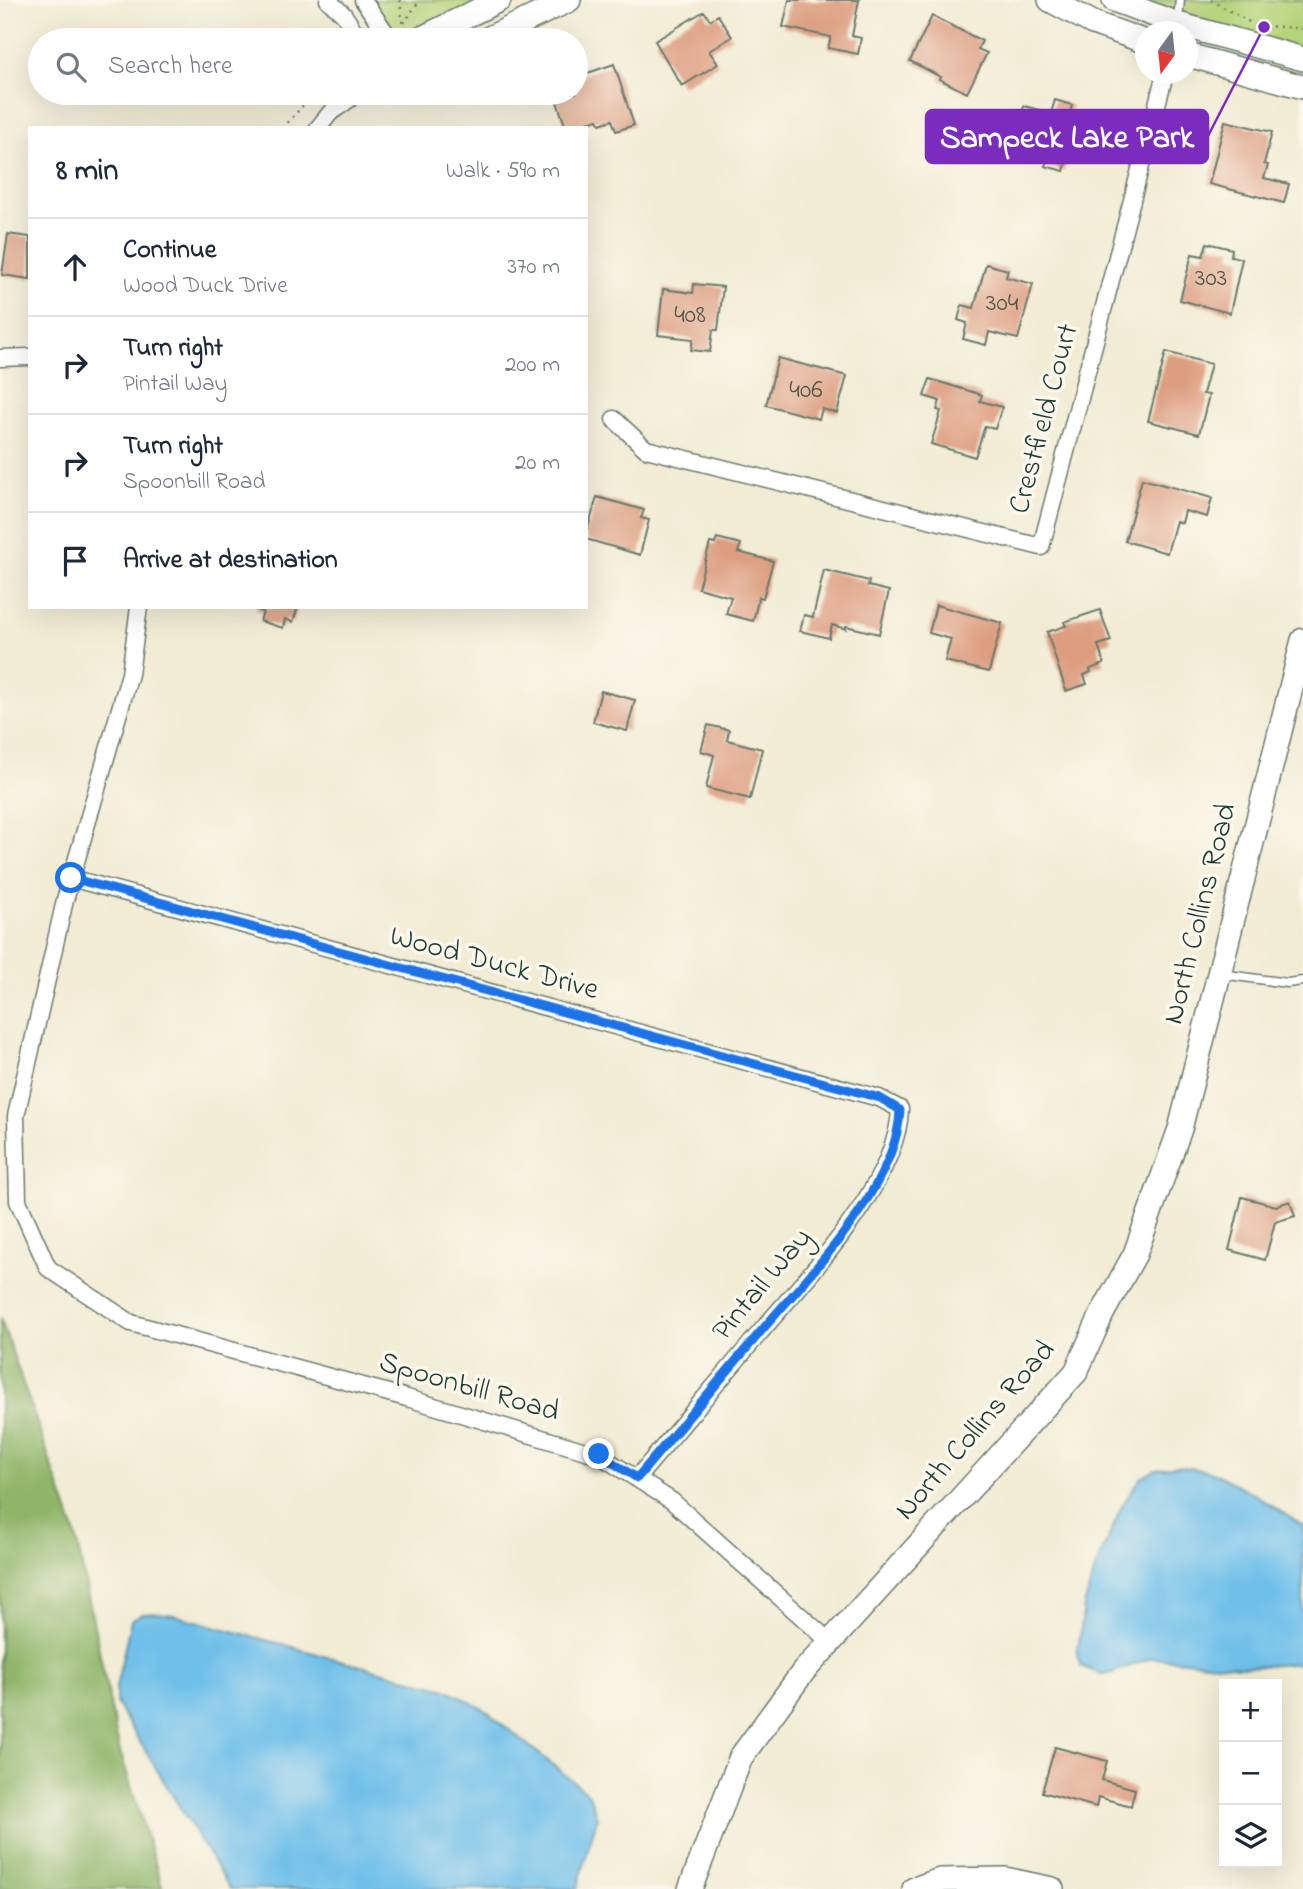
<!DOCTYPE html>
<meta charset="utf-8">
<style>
body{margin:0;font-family:"Indie Flower",sans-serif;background:#f2f2f3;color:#1f2937}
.controls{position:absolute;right:21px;bottom:21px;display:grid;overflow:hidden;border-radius:0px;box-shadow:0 7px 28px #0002}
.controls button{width:63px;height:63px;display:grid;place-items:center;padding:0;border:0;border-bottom:2px solid #e0e1e3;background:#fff;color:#1f2937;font:35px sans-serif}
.compass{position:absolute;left:1135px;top:21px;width:63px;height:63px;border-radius:50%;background:#fff;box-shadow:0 7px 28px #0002;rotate:195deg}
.stop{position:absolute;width:21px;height:21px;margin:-16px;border:5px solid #1a73e8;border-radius:50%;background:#fff}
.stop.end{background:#1a73e8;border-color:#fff;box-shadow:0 2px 7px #0008}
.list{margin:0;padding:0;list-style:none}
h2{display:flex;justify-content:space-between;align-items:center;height:91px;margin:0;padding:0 28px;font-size:30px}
h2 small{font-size:23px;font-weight:400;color:#747a83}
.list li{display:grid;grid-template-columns:46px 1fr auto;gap:21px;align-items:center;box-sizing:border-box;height:98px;padding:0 28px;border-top:2px solid #e0e1e3}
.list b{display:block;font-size:26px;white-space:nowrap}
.list p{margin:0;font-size:23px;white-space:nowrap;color:#747a83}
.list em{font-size:23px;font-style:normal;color:#747a83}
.icon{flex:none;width:38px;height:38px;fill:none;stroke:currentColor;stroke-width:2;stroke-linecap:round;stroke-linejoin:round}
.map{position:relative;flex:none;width:1303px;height:1889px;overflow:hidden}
.search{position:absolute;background:#fff;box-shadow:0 7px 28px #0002;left:28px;top:28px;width:560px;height:77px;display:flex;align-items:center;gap:18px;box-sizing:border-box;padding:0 24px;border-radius:38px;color:#747a83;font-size:26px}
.panel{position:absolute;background:#fff;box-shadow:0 7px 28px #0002;left:28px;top:126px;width:560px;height:483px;border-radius:0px}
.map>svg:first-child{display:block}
.green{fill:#b5d379;stroke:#6a8856;stroke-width:2}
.forest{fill:#90b569;stroke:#58794e;stroke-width:2}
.water{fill:#6ebfea;stroke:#467e8f;stroke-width:2}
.building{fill:#dd9e80}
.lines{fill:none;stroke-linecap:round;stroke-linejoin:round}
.lane-casing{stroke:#697a6c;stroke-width:11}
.street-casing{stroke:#697a6c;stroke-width:19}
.secondary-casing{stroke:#697a6c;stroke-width:26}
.path{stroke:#697a6c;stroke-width:2.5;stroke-dasharray:2 5;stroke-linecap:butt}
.lane{stroke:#fff;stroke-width:8}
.street{stroke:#fff;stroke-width:16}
.secondary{stroke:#fff;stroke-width:23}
.route{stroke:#1a73e8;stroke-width:9}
.labels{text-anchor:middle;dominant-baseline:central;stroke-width:7;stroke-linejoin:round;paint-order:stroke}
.number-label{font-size:26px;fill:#4e5547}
.street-label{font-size:30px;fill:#1f3d34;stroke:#fbf7ec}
.leader{fill:none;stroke:#7b2cbf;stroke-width:2.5}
.callout-dot{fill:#7b2cbf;stroke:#fbf7ec;stroke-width:2.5}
.callout{fill:#7b2cbf;stroke:#7b2cbf;stroke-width:2.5}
.callout-label{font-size:32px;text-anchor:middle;font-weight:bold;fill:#fff}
</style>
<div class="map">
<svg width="1303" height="1889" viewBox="0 0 1303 1889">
<rect width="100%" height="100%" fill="#fbf7ec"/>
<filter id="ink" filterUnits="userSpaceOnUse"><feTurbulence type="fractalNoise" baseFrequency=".0143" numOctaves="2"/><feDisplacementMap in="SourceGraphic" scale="14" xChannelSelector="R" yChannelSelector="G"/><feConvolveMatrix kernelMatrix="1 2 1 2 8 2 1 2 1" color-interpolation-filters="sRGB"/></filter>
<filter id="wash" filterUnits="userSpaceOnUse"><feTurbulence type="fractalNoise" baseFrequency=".00686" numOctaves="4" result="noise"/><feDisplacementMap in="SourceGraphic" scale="28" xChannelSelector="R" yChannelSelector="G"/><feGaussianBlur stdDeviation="1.57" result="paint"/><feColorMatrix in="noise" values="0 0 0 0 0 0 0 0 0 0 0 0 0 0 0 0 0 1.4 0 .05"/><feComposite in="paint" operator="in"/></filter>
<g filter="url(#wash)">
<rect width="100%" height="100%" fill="#f2ecd4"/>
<!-- green -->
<path class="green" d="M371 0H487L413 37 402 39Z
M1139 0H1303V50L1148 4Z"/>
<!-- forest -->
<path class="forest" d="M0 1317 75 1532 119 1748 163 1889H0Z"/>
<!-- water -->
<path class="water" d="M1176 1466 1210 1471 1251 1492 1303 1526V1663L1251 1667 1152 1658 1109 1674H1100L1081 1666 1077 1655 1084 1606 1096 1566 1123 1504 1141 1478 1155 1470Z
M155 1613 174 1615 446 1689 482 1708 589 1794 597 1818 577 1889H230L116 1703V1687L131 1620 142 1614Z"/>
<g id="blocks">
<!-- building -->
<path class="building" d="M789 0H859L852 36 861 38 858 54 828 48 831 37 783 27Z
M704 11 710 20 718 15 732 37 709 51 718 64 682 86 655 41Z
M932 16 982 41 978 49 987 53 967 93 939 79 941 77 910 61Z
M614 64 634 125 616 131 612 120 600 124 598 119 566 128 554 93H576V77Z
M1055 100 1072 105 1066 127 1075 129 1064 171 1045 166 1048 157 1016 148 1014 156 1002 153 1008 129 1017 132 1024 106 1051 113Z
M1225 121 1272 132 1264 164 1268 165 1264 178 1289 184 1284 203 1209 184Z
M8 234 30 237V279L2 275Z
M1207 243 1232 249 1231 256 1242 259 1230 313 1180 300 1192 254 1203 256Z
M986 264 1008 270 1006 277 1033 284 1018 339 989 332 986 345 963 339 967 323 958 320 962 305 974 308Z
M694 284 723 287 718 330H713L710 352 691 350 693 339 658 335 663 289 693 293Z
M1166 352 1211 364 1203 394 1209 395 1199 434 1148 421Z
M778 358 847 376 837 413 822 409 819 419 766 405Z
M930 379 982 395 980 401 1002 407 995 429 985 426 975 457 931 444 941 411 937 410 940 401 924 396Z
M1142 479 1212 498 1207 517 1185 511 1182 523 1176 521 1167 553 1125 541Z
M597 497 644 510 641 518 649 520 640 555 586 539V527L588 528Z
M717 538 741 544 738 552 773 561 763 598 759 597 753 621 726 614 731 597 698 588 710 543 715 544Z
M824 570 869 581 868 586 889 591 879 634 846 626V629L832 625 829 638 800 631 804 615 813 617Z
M936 605 1002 623 989 672 945 661 951 639 929 633Z
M256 607H298L293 622 285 619 283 628 260 621 263 612 256 610Z
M1100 610 1111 641 1098 645 1104 664 1090 669 1091 672 1084 675 1087 684 1066 691 1047 632 1066 626 1064 622Z
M601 691 635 700 627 731 593 722Z
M708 725 729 730 727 740 762 749 750 799 706 788 714 755 701 751Z
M1242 1197 1276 1206 1290 1201 1295 1216 1275 1222 1265 1260 1229 1250Z
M1055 1747 1107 1761 1102 1780 1135 1789 1131 1806 1098 1797 1096 1807 1042 1792Z"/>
</g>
</g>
<g filter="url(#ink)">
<use href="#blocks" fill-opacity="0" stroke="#697a6c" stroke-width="2"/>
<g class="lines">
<!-- lane casing -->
<g class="lane-casing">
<path id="lane" d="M1178 21 1180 0
M1221 974 1287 983 1303 981"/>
</g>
<!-- street casing -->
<g class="street-casing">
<path id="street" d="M328 0 344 15 360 40
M363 0 391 40
M318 128 330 113 358 93
M0 358 30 357
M614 419 646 449 1041 547 1165 74
M139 607 130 674 65 900 16 1116 18 1201 48 1268 131 1323 407 1398 599 1455 672 1501 830 1642
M71 878 879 1098 900 1109C898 1184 804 1280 757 1336 717 1383 677 1431 637 1478"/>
</g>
<!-- secondary casing -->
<g class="secondary-casing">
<path id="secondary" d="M1050 0 1093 23 1146 42
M1114 0 1178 24 1303 59
M418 40 499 0
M485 40 569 0
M1188 55 1303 87
M690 1889 741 1757 803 1672 1076 1372 1102 1314 1135 1254 1180 1129 1303 640
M914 1889 940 1880 1005 1879 1052 1889"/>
</g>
<!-- path -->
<path class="path" d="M400 0 403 28
M1211 0 1251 23
M404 23 420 0
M1258 25 1303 29
M283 128 314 93"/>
<!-- lane -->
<use href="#lane" class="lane"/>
<!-- street -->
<use href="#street" class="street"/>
<!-- secondary -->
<use href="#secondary" class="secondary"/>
</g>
</g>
<g class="lines" filter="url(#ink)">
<!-- route -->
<path class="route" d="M71 878 880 1098 900 1110C898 1187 805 1279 757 1336 717 1383 677 1431 637 1478L599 1454"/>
</g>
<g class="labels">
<!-- number labels -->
<g class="number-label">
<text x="1211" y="279">303</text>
<text x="1002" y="304">304</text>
<text x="690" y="316">408</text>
<text x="806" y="391">406</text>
</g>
<!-- street labels -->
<g class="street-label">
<text transform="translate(1045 419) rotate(-75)">Crestfield Court</text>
<text transform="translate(1201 914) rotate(-76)">North Collins Road</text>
<text transform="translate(494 964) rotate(15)">Wood Duck Drive</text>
<text transform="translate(763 1285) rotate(-50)">Pintail Way</text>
<text transform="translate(469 1388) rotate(16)">Spoonbill Road</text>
<text transform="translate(976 1431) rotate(-49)">North Collins Road</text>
</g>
</g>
<!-- callouts -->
<path class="leader" d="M1264 27L1208 136"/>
<circle class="callout-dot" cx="1264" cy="27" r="7"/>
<rect class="callout" x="926" y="110" width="282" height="53" rx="7"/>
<g class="callout-label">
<text x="1067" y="147">Sampeck Lake Park</text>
</g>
</svg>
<div class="controls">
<button>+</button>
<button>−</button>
<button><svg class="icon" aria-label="layers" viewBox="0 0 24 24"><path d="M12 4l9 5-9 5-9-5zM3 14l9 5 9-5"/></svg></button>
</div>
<svg class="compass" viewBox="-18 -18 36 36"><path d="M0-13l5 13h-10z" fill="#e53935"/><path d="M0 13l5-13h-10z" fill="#747a83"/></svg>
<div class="stop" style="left:71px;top:878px"></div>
<div class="stop end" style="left:599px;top:1454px"></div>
<div class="search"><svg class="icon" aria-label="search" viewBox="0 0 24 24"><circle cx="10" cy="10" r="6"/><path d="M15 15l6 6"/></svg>Search here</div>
<section class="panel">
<h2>8 min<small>Walk · 590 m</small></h2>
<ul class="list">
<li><svg class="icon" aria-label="ahead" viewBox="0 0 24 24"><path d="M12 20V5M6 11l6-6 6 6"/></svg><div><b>Continue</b><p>Wood Duck Drive</p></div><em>370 m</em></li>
<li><svg class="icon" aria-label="right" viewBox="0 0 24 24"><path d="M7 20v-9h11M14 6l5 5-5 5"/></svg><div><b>Turn right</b><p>Pintail Way</p></div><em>200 m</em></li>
<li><svg class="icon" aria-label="right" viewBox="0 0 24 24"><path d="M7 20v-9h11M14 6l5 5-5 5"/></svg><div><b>Turn right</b><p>Spoonbill Road</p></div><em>20 m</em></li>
<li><svg class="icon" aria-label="arrive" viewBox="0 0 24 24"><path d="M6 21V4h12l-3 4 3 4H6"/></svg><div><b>Arrive at destination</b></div></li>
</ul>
</section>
</div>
